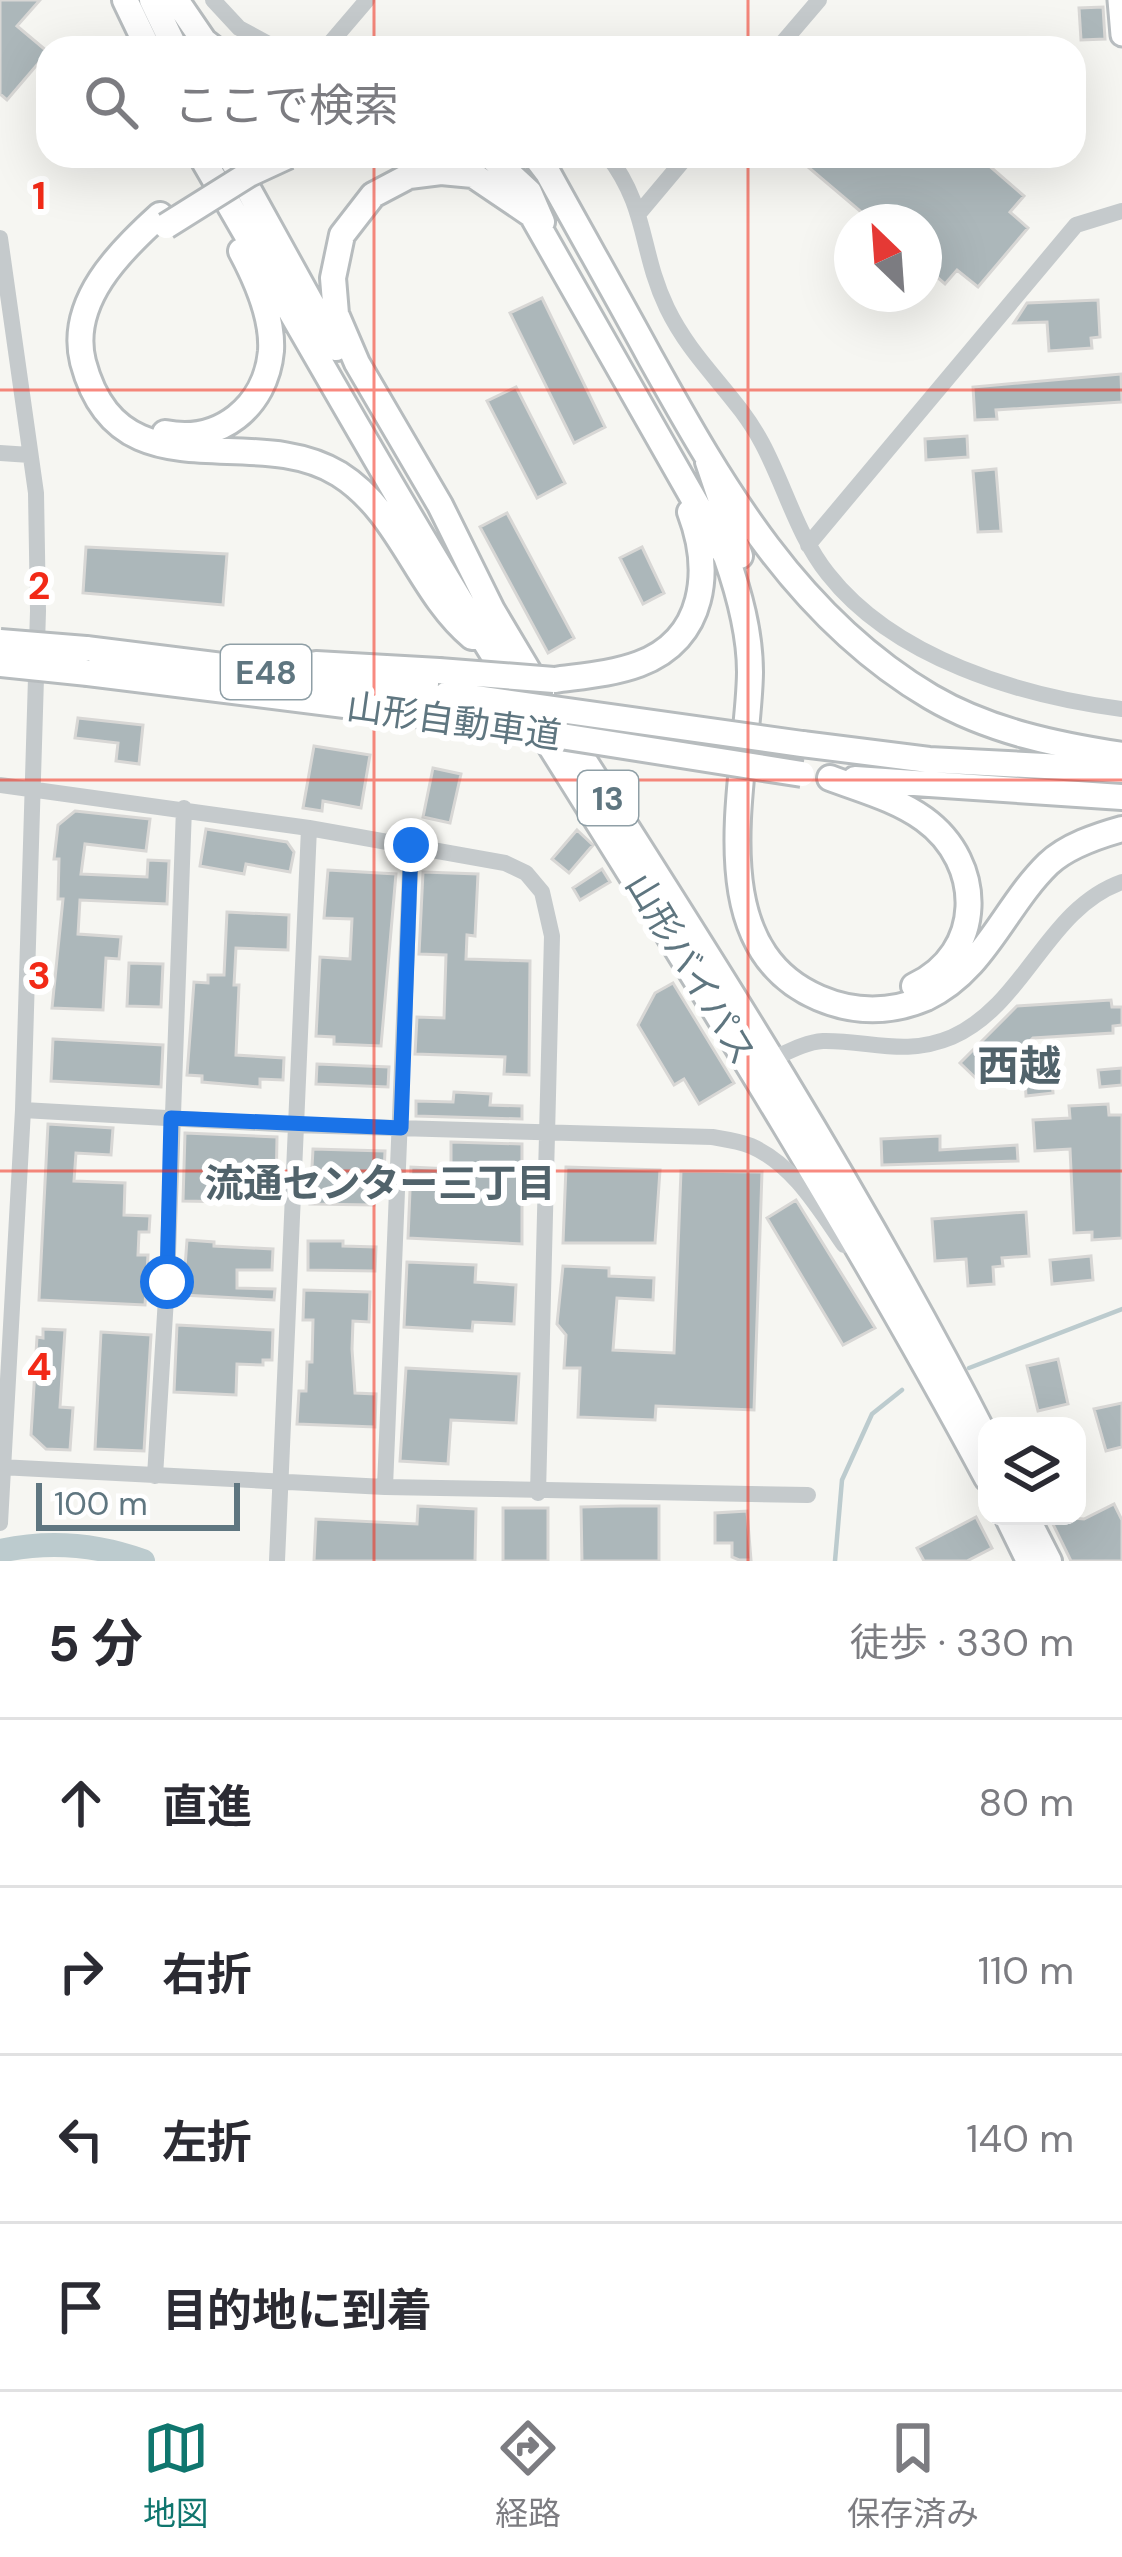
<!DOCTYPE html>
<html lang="ja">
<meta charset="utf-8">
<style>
body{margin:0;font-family:"DM Sans","Noto Sans JP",sans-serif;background:#f2f2f3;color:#2b2b33}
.controls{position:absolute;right:36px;bottom:36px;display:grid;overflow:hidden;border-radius:24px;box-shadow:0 12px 48px #0002}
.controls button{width:108px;height:108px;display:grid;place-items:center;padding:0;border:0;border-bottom:3px solid #e1e1e2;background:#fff;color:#2b2b33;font:60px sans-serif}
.compass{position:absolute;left:834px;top:204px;width:108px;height:108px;border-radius:50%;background:#fff;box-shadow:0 12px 48px #0002;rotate:335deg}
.scale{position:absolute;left:36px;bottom:30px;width:204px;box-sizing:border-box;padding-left:12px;border:6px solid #5f7680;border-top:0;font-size:33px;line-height:42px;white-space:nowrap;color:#5f7680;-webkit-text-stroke:9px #fff;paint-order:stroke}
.stop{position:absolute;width:36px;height:36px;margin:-27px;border:9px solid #1a73e8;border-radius:50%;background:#fff}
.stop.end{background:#1a73e8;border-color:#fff;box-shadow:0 3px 12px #0008}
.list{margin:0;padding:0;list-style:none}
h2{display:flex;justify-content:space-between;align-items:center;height:156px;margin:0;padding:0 48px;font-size:51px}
h2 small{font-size:39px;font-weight:400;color:#7c7c81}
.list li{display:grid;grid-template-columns:78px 1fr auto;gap:36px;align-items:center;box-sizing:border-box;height:168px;padding:0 48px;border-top:3px solid #e1e1e2}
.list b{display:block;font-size:45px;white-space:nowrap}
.list em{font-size:39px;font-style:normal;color:#7c7c81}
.icon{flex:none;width:66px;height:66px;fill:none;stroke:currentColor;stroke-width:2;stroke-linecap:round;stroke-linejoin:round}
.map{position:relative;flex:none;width:1122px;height:1561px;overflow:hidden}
.search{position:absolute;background:#fff;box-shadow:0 12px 48px #0002;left:36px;right:36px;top:36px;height:132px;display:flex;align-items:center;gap:30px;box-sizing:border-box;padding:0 42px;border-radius:36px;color:#7c7c81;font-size:45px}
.sheet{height:828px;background:#fff}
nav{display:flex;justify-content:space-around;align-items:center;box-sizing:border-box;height:168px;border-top:3px solid #e1e1e2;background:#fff;font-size:33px;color:#7c7c81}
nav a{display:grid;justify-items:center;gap:6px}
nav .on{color:#0f766e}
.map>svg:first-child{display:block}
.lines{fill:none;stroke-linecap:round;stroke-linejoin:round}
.stream{stroke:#bccbce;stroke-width:4.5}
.river{stroke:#bccbce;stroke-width:24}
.building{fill:#acb7ba;stroke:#d8d7d5;stroke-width:3}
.major-casing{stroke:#b8bdc0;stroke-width:27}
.highway-casing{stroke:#b7bcbe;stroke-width:30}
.minor{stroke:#c5cacc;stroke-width:16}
.major{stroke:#fff;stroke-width:21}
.highway{stroke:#fff;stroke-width:24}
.highway-bridge-casing{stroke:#b7bcbe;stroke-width:30;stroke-linecap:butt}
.highway-bridge{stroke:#fff;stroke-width:24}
.route{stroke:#1a73e8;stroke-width:15}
.grid{fill:none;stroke:#f22a17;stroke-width:3;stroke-opacity:0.55}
.labels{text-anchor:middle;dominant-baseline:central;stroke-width:12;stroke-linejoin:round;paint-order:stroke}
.shield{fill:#fff;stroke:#8f9fa6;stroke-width:3}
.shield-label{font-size:33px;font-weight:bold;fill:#5f7680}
.street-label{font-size:36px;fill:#5f7680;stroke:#fff}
.neighbourhood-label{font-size:39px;font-weight:bold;fill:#51636b;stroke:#fff}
.quarter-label{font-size:42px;font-weight:bold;fill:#51636b;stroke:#fff}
.grid-label{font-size:39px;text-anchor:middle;font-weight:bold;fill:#f22a17;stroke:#fff;stroke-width:12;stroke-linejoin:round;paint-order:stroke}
</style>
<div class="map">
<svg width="1122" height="1561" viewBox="0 0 1122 1561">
<rect width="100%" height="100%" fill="#f6f6f2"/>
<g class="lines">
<!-- stream -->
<path class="stream" d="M969 1368 1122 1309
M835 1561 842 1480 872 1414 902 1390"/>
<!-- river -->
<path class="river" d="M0 1551C49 1540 96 1544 143 1561"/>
</g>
<!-- building -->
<path class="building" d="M0 0H40L17 26 48 52 7 100 0 94Z
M1103 7 1105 39 1081 40 1079 8Z
M795 156H978L1024 196 1010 212 1028 228 978 287 957 270 945 284 924 266V222H873Z
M542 298 605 427 574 443 510 313Z
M1098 300 1100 337 1091 338 1092 348 1049 351 1047 322 1014 323 1027 303Z
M1121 374 1122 402 996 410 997 419 975 420 973 387Z
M516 387 565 483 537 498 487 401Z
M967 436 968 457 926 460 925 439Z
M996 469 1001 531 978 532 973 471Z
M507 513 574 638 548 653 480 527Z
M86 547 227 554 223 605 83 593Z
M642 547 664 593 643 604 620 558Z
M78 718 143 725 139 764 116 761 118 743 75 738Z
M314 746 370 755 361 808 323 801 322 811 303 808Z
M433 768 461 774 450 823 423 817Z
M75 811 150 819 146 851 85 844 81 874 147 877 148 860 169 861 167 904 80 900 78 934 121 937 119 959 106 958 103 1010 52 1008 63 899H58L59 859H54L58 825Z
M206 829 287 842 294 852 290 872 246 864 244 874 200 866Z
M577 830 593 845 569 873 552 859Z
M602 869 610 882 580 900 573 888Z
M328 870 396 874 381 1046 334 1044V1037L316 1036 320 957 350 959 352 919 324 918Z
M423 872 478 874 475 936 467 935 466 959 530 961 529 1075 504 1074 505 1057 415 1054 417 1017 444 1018 446 955 419 954Z
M227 912 289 915 288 950 236 948 234 985H239L236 1055 284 1058 283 1080 260 1079V1087L202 1082V1076L187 1075 194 982 208 983V975H224Z
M129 963 163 964 161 1007 127 1006Z
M673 983 734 1083 699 1104 684 1079 674 1085 638 1025 655 993Z
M1111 1000 1112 1007H1122V1025L1113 1026V1033L1033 1038 985 1087 960 1063 1017 1006Z
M53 1039 163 1045 161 1087 51 1081Z
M317 1064 389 1067 388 1087 316 1084Z
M1122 1068V1085L1100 1087 1098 1070Z
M1052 1078 1053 1093 1026 1096 1025 1080Z
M454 1092 491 1094 490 1105 522 1106V1119L416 1116V1101L453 1102Z
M1108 1104 1109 1115H1122V1238L1092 1240V1232L1074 1233 1070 1149 1035 1151 1033 1120 1070 1118 1069 1106Z
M48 1124 113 1128 111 1155 76 1153 74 1181 125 1183 124 1215 150 1216 149 1232H139L138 1255H148L145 1305 39 1300Z
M185 1133 277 1137 276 1191 234 1190V1202L183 1201Z
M940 1136V1150L1017 1145 1018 1161 882 1165 881 1139Z
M451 1142 522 1144V1244L408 1238 411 1167 451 1169Z
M313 1149 385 1151 384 1174H374V1205L310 1204Z
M566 1167 660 1170 655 1243H563Z
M681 1171 762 1172 754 1410 656 1406 655 1420 578 1417 580 1368H564L566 1335 557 1324 563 1266 609 1268V1276L654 1278 653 1300 617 1298 613 1350 674 1353Z
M796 1200 875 1328 843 1345 767 1218Z
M1026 1212 1029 1256 1002 1258 1003 1266 993 1267 994 1284 968 1286 966 1259 935 1261 932 1219Z
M187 1240 214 1242V1246L273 1249 272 1270H237V1288L275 1289 274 1300 183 1295Z
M308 1241H343V1246L376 1247 375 1271 308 1270Z
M1091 1256 1093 1280 1052 1284 1050 1260Z
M407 1262 476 1265 475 1282 516 1285 514 1324 473 1322 472 1331 404 1327Z
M304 1290 370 1292 369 1322 353 1321 352 1349 355 1393 376 1394 375 1427 297 1424 299 1391H306L307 1362H312L313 1320H303Z
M177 1325 273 1330 272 1360H263V1365L237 1364 236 1395 174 1392Z
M43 1329 65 1330 60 1407 73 1408 70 1450 46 1449 31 1435 37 1337 43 1338Z
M101 1332 151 1335 144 1451 95 1449Z
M1058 1359 1068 1404 1038 1411 1027 1366Z
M406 1368 519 1374 516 1423 451 1420 448 1464 400 1461Z
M1122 1403V1447L1106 1451 1094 1409Z
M1114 1504 1122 1520V1561H1071L1049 1516 1084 1519Z
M418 1506 476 1509 475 1561H314L316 1519 417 1524Z
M621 1506H659V1561H582L581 1507Z
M503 1508H548V1561H503Z
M747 1511 751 1560H739L732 1557V1543H715V1513Z
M976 1517 992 1548 967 1561H924L917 1548Z"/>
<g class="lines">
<!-- major casing -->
<g class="major-casing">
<path id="major" d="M1119 0 1122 35"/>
</g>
<!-- highway casing -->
<g class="highway-casing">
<path id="highway" d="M125 0 148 48
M152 0 175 48
M176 0 204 41 213 48
M201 156C297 321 391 489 491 651 661 924 835 1195 987 1478
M230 156 336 348
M490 156 529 192 542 222
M535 156 548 173C582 235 617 296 650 357 723 488 797 618 931 697 989 731 1057 745 1122 755
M160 215C120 251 68 302 83 362 119 499 252 420 339 474 401 513 418 592 472 637
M165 433C219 444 266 407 271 351 273 319 256 279 241 251
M708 462 740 556
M492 610 542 694
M499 624 440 505 357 363 336 314 333 278 342 235 373 195 409 176 441 172 473 175 532 215 726 556C739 593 750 632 750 672 749 773 695 945 819 998 854 1013 891 1013 926 998 984 971 1004 907 1048 864 1067 846 1097 836 1122 829
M86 649 447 694
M316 664 439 671
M88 673 440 717
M554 680C582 676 612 674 639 664 706 639 712 570 690 512
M560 723C710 957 861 1193 987 1440
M802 744 929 760 1122 770
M830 778C862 790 896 799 924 819 985 863 985 953 914 986
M855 779 1122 797
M1007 1516 1029 1561
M1026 1516 1049 1561"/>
</g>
<!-- minor -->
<path class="minor" d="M213 0 239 28 276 48
M326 48 367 0
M778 48 819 0
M608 156C648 208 640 252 667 308 693 362 736 394 762 443 785 486 797 535 828 574 894 658 1020 696 1122 709
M640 212 687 156
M0 238 36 493 38 611 23 1110 0 1523
M0 453 30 455
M808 545 1076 225 1122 211
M0 785 309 828 505 863 526 873 542 892 552 936 538 1493
M770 1060C786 1053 805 1042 823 1041 869 1040 905 1057 952 1037 1026 1004 1046 909 1122 882
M23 1110 294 1125 712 1137C724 1139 739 1141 751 1146 793 1164 819 1209 844 1245
M0 1467 385 1487 808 1495
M155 1476 167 1282 184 808
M385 1487 411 846
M277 1561 309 828"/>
<!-- major -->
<use href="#major" class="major"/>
<!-- highway -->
<use href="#highway" class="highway"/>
<!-- highway-bridge casing -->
<g class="highway-bridge-casing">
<path id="highway-bridge" d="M166 226 249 174 288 156
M0 642 86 649
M0 664 88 673
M439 671 554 680
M447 694 802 744
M440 717 802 774"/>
</g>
<!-- highway-bridge -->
<use href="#highway-bridge" class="highway-bridge"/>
</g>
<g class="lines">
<!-- route -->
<path class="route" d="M167 1282 171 1118 401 1128 411 845"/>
</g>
<!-- grid -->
<path class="grid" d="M374 0V48M748 0V48M374 156V1561M748 156V1561M0 390H1122M0 780H1122M0 1171H1122"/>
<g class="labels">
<!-- shield labels -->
<g class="shield">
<rect x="221" y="645" width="90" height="54" rx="9"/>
<rect x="578" y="771" width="60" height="54" rx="9"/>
</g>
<g class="shield-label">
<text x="266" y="672">E48</text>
<text x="608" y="798">13</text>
</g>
<!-- street labels -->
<g class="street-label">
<text transform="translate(454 721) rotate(8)">山形自動車道</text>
<text transform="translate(691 969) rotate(59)">山形バイパス</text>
</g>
<!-- neighbourhood labels -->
<g class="neighbourhood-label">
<text x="380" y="1183">流通センター三丁目</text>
</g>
<!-- quarter labels -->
<g class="quarter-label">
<text x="1019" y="1066">西越</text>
</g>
</g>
<g class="grid-label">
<text x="39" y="209">1</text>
<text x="39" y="599">2</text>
<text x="39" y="989">3</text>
<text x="39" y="1380">4</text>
</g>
</svg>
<div class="controls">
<button><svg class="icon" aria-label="layers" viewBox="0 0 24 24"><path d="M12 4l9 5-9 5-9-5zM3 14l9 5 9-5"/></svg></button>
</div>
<svg class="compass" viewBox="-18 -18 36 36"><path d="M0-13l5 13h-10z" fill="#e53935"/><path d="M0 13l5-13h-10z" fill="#7c7c81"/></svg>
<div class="scale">100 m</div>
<div class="stop" style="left:167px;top:1282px"></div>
<div class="stop end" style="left:411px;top:845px"></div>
<div class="search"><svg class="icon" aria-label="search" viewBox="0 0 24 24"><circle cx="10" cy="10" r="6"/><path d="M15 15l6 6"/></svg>ここで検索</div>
</div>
<section class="sheet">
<h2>5 分<small>徒歩 · 330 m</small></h2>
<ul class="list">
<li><svg class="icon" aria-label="ahead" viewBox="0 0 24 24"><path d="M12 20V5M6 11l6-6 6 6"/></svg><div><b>直進</b></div><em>80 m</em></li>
<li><svg class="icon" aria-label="right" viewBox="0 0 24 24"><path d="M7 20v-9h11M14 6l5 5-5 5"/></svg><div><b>右折</b></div><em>110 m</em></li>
<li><svg class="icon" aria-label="left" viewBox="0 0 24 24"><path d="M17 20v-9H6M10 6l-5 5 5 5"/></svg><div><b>左折</b></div><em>140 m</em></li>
<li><svg class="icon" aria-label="arrive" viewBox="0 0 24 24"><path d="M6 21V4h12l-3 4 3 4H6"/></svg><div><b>目的地に到着</b></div></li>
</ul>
</section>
<nav>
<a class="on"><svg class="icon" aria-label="map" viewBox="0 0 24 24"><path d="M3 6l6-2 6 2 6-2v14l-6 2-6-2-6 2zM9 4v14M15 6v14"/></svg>地図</a>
<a><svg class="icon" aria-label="directions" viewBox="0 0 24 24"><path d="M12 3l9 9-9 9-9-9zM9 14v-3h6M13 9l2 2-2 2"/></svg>経路</a>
<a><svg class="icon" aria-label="saved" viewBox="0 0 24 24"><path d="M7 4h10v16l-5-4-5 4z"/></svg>保存済み</a>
</nav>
